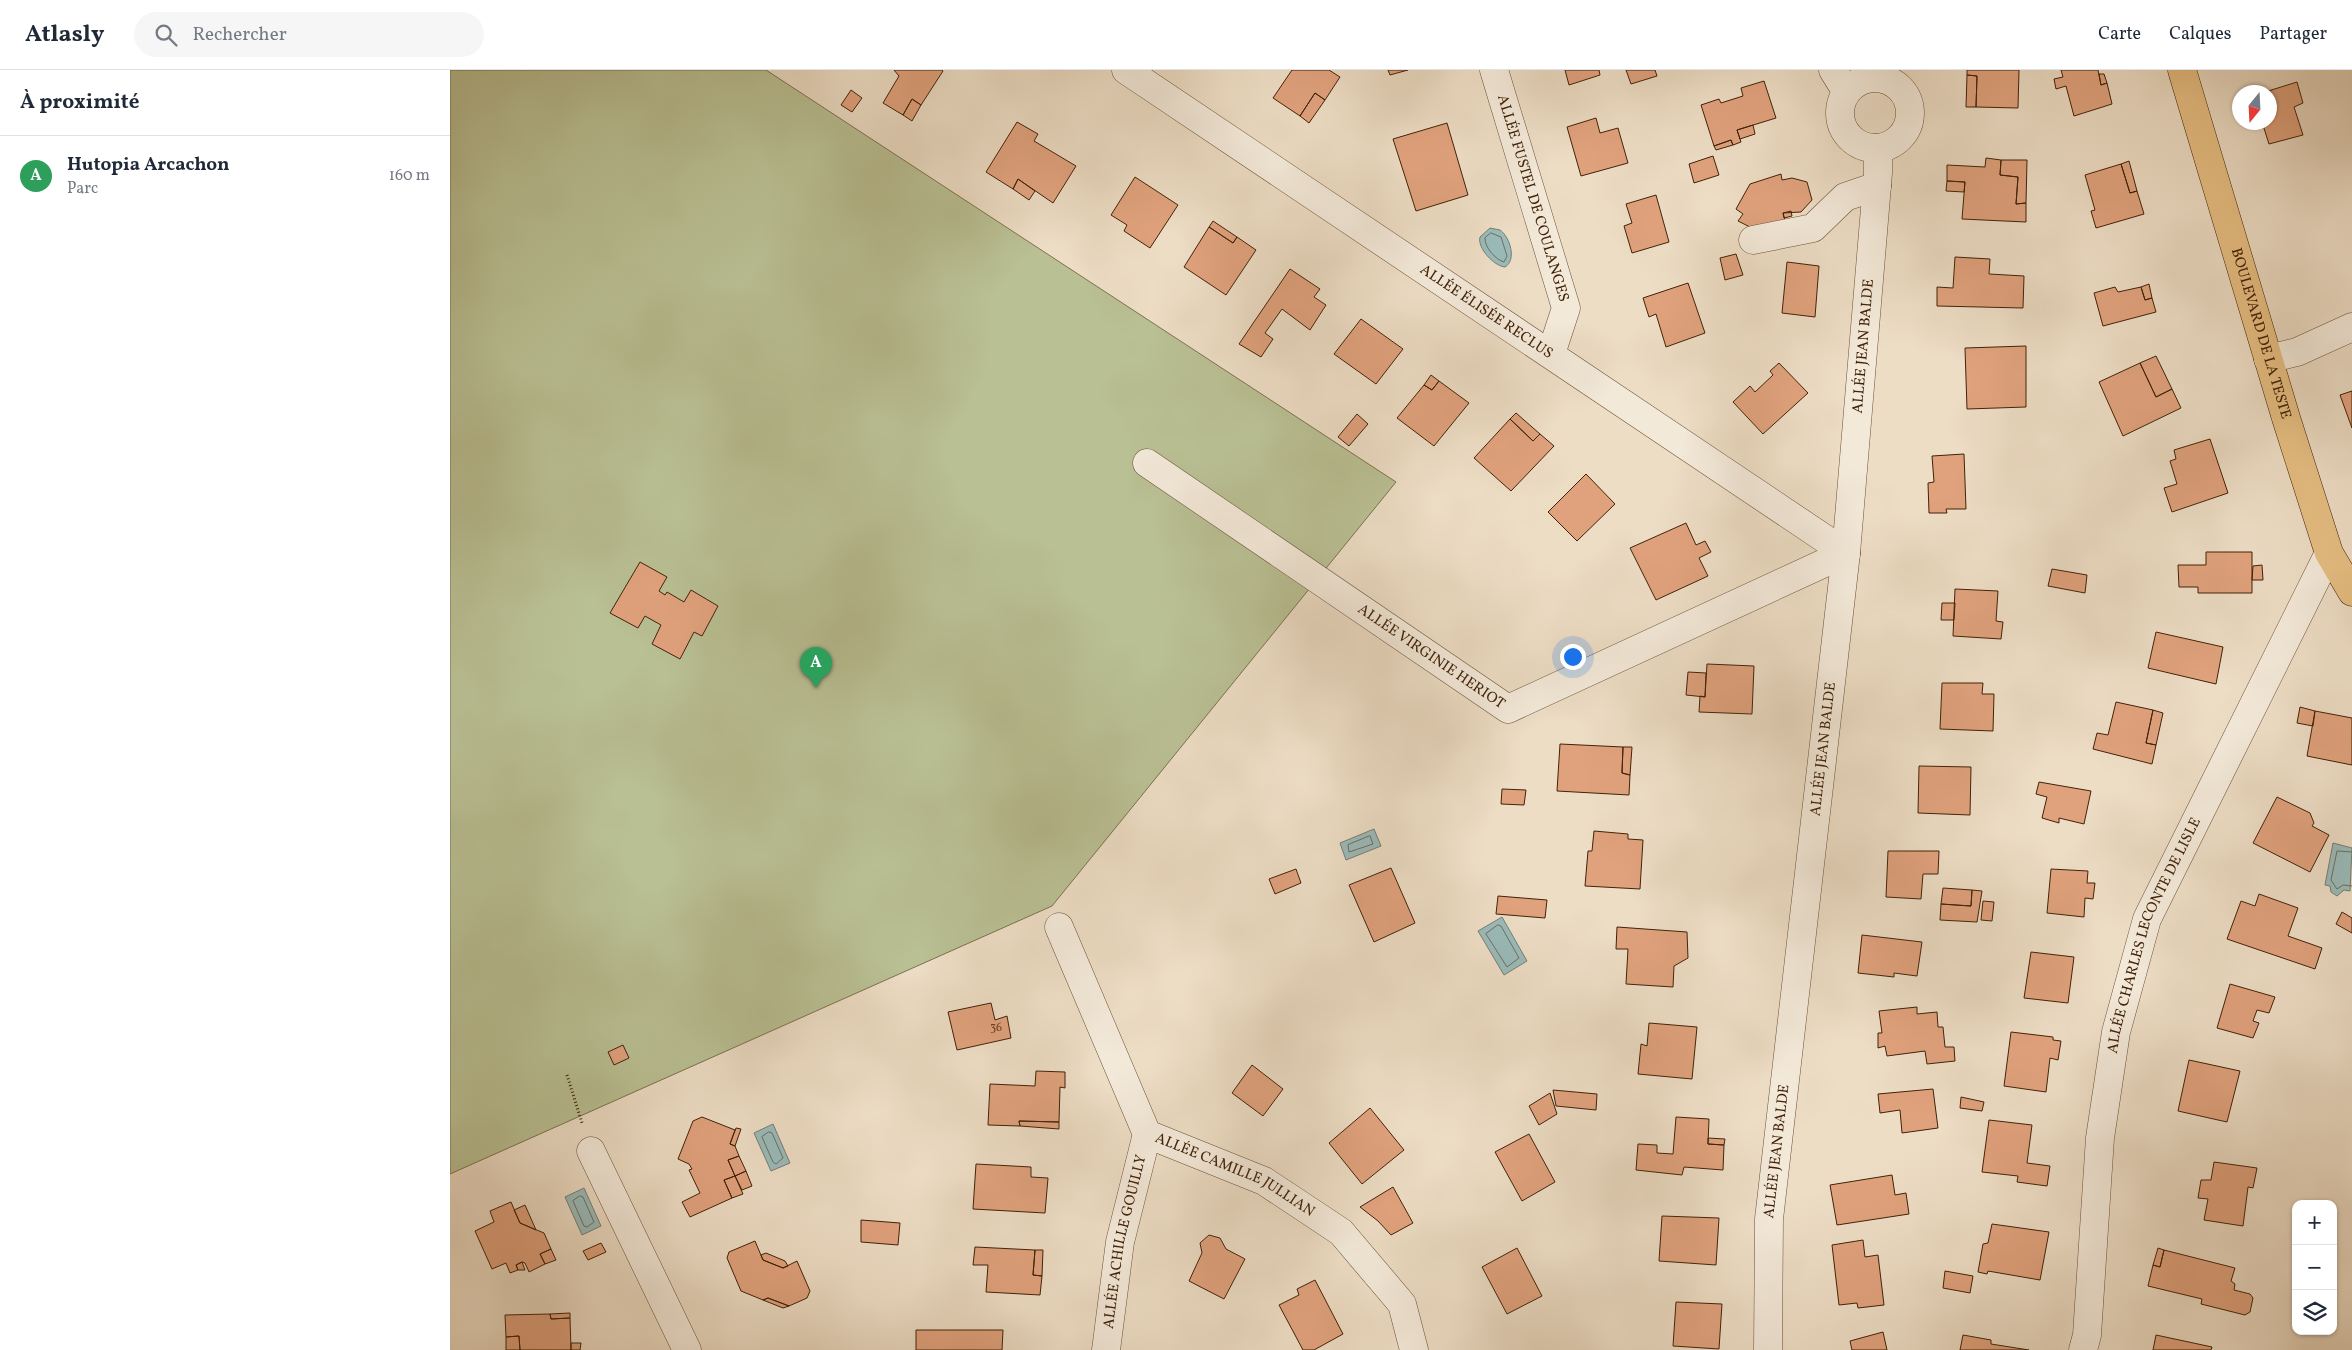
<!DOCTYPE html>
<html lang="fr">
<meta charset="utf-8">
<style>
body{margin:0;font-family:Vollkorn,serif;background:#f6f6f7;color:#1f2937}
.controls{position:absolute;right:15px;bottom:15px;display:grid;overflow:hidden;border-radius:10px;box-shadow:0 1px 4px #0004}
.controls button{width:45px;height:45px;display:grid;place-items:center;padding:0;border:0;border-bottom:1px solid #e0e1e3;background:#fff;color:#1f2937;font:25px sans-serif}
.compass{position:absolute;left:1782px;top:15px;width:45px;height:45px;border-radius:50%;background:#fff;box-shadow:0 1px 4px #0004;rotate:198deg}
.you{position:absolute;left:1122px;top:586px;width:18px;height:18px;margin:-12px;border:4px solid #fff;border-radius:50%;background:#1a73e8;box-shadow:0 0 0 8px #1a73e833}
.badge{display:grid;place-items:center;width:32px;height:32px;border-radius:50%;background:#1a73e8;color:#fff;font-size:16px;font-weight:700}
.pin{position:absolute;translate:-50% -41px;filter:drop-shadow(0 1px 2px #0008)}
.pin::after{content:'';position:absolute;top:26px;width:18px;height:15px;background:inherit;clip-path:polygon(0 0,100% 0,50% 100%)}
.list{margin:0;padding:0;list-style:none}
h2{display:flex;justify-content:space-between;align-items:center;height:65px;margin:0;padding:0 20px;font-size:21px}
h2 small{font-size:16px;font-weight:400;color:#747a83}
.list li{display:grid;grid-template-columns:32px 1fr auto;gap:15px;align-items:center;box-sizing:border-box;height:80px;padding:0 20px;border-top:1px solid #e0e1e3}
.list b{display:block;font-size:19px;white-space:nowrap}
.list p{margin:0;font-size:16px;white-space:nowrap;color:#747a83}
.list em{font-size:16px;font-style:normal;color:#747a83}
.icon{flex:none;width:28px;height:28px;fill:none;stroke:currentColor;stroke-width:2;stroke-linecap:round;stroke-linejoin:round}
.map{position:relative;flex:none;width:1902px;height:1280px;overflow:hidden}
header{display:flex;align-items:center;gap:30px;box-sizing:border-box;height:70px;padding:0 25px;background:#fff;border-bottom:1px solid #e0e1e3}
header strong{font-size:24px}
nav{display:flex;gap:28px;margin-inline-start:auto;font-size:18px}
.search{width:350px;height:45px;background:#f6f6f7;display:flex;align-items:center;gap:12px;box-sizing:border-box;padding:0 18px;border-radius:28px;color:#747a83;font-size:19px}
main{display:flex}
aside{flex:1;background:#fff}
.map>svg:first-child{display:block}
.green{fill:#b9c094;stroke:#7d714e}
.water{fill:#9abbba;stroke:#767e73}
.lines{fill:none;stroke-linecap:round;stroke-linejoin:round}
.shore{stroke:#6e6e62;stroke-width:1}
.building{fill:#e0a27d;stroke:#412209}
.minor-casing{stroke:#6c5138;stroke-width:29}
.major-casing{stroke:#412209;stroke-width:29}
.path{stroke:#412209;stroke-width:3;stroke-dasharray:1 2.5;stroke-linecap:butt}
.minor{stroke:#f3e9d9;stroke-width:28}
.major{stroke:#e6be82;stroke-width:28}
.labels{text-anchor:middle;dominant-baseline:central;stroke-width:5;stroke-linejoin:round;paint-order:stroke}
.number-label{font-size:12px;fill:#694226}
.street-label{font-size:15px;fill:#412209;stroke:#f3e9d9}
</style>
<header>
<strong>Atlasly</strong>
<div class="search"><svg class="icon" aria-label="search" viewBox="0 0 24 24"><circle cx="10" cy="10" r="6"/><path d="M15 15l6 6"/></svg>Rechercher</div>
<nav><a>Carte</a><a>Calques</a><a>Partager</a></nav>
</header>
<main>
<aside>
<h2>À proximité<small></small></h2>
<ul class="list">
<li><span class="badge" style="background:#2e9e5b">A</span><div><b>Hutopia Arcachon</b><p>Parc</p></div><em>160 m</em></li>
</ul>
</aside>
<div class="map">
<svg width="1902" height="1280" viewBox="0 0 1902 1280">
<rect width="100%" height="100%" fill="#edddc5"/>
<filter id="stains"><feTurbulence type="fractalNoise" baseFrequency=".004" numOctaves="4"/><feColorMatrix values="0 0 0 0 .2 0 0 0 0 .09 0 0 0 0 .02 0 0 0 .5 -.17"/></filter>
<radialGradient id="worn" r=".72"><stop offset=".6" stop-color="#630" stop-opacity="0"/><stop offset="1" stop-color="#630" stop-opacity=".3"/></radialGradient>
<!-- green -->
<path class="green" d="M0 0H316L946 412 602 836 0 1104Z"/>
<!-- water -->
<path class="water" d="M1040 158 1050 160C1060 167 1067 190 1055 197 1044 196 1027 178 1030 167Z
M924 759 931 776 896 790 890 773Z
M1883 773 1902 778 1900 821 1894 820 1887 826 1881 822 1880 816 1875 815Z
M1052 847 1077 891 1054 905 1028 861Z
M323 1054 340 1093 321 1101 304 1063Z
M134 1118 151 1156 132 1165 115 1127Z"/>
<g class="lines">
<!-- shore -->
<path class="shore" d="M1041 163 1051 167 1057 186 1054 192C1046 190 1034 177 1035 168Z
M920 766 923 774 899 782 898 775Z
M1902 782 1887 781 1881 810 1887 819 1893 815 1902 816
M1048 855 1051 856 1069 888 1057 897 1036 864Z
M319 1062 322 1063 333 1088 326 1094 323 1092 312 1067Z
M130 1126 133 1127 144 1152 137 1157 134 1156 123 1131Z"/>
</g>
<!-- building -->
<path class="building" d="M444 0H492L493 1 471 35 462 29 453 45 433 33 449 6Z
M842 0H879L890 7 875 30 865 23 850 46 823 28Z
M938 0H958L940 5Z
M1115 0H1149L1150 5 1119 15Z
M1176 0H1205L1207 6 1181 14Z
M1517 0H1569L1568 38 1526 37 1527 6 1517 5Z
M1611 0H1648L1651 15 1657 13 1662 34 1624 46 1616 16 1606 19 1604 9 1613 7Z
M1649 4H1654L1657 13 1651 15Z
M1517 5 1527 6 1526 37H1516Z
M1314 11 1326 48 1287 60 1291 72 1283 75 1281 70 1264 76 1251 35 1269 29 1271 33 1293 26 1291 18Z
M1847 12 1853 33 1844 37 1853 65 1819 74 1812 52H1820V22H1815Z
M401 20 412 28 402 42 391 35Z
M865 23 875 30 859 53 850 46Z
M462 29 471 35 462 51 453 45Z
M1146 48 1150 63 1168 58 1178 93 1131 106 1117 57Z
M567 52 588 64 584 71 626 96 603 133 568 109 563 119 536 102Z
M997 53 1018 125 966 141 943 69Z
M1303 55 1305 64 1290 69 1287 60Z
M1281 70 1283 75 1266 80 1264 76Z
M1263 86 1269 105 1244 113 1239 94Z
M1536 88 1551 90 1550 105 1568 107 1566 134 1576 133V152L1512 149 1515 112 1497 111V95L1535 97Z
M1551 90H1577L1576 133 1566 134 1568 107 1550 105Z
M1679 91 1687 121 1680 123 1671 94Z
M1671 94 1680 123 1687 121 1694 144 1646 158 1641 141 1645 140 1635 105Z
M1331 104 1332 110 1342 108 1357 112 1362 130 1351 142 1333 143 1335 150 1306 160 1288 151 1293 144 1286 139 1300 114Z
M685 107 728 135 700 178 674 161 677 155 661 145Z
M568 109 585 121 579 130 563 119Z
M1497 111 1515 112 1514 122 1496 121Z
M1206 125 1219 172 1182 183 1174 156 1182 153 1176 134Z
M1341 141 1342 146 1334 148 1333 143Z
M763 151 787 167 783 173 759 157Z
M759 157 783 173 787 167 806 180 776 225 734 197Z
M1286 184 1293 205 1275 210 1270 188Z
M1505 187 1540 189 1539 204 1574 206 1573 238 1487 236V217L1503 218Z
M1337 192 1369 196 1365 247 1332 243Z
M840 199 870 219 864 227 876 235 860 260 832 239 815 263 823 269 811 287 789 274Z
M1238 213 1255 263 1216 277 1206 244 1199 247 1193 228Z
M1699 214 1702 228 1695 230 1691 217Z
M1665 217 1668 222 1691 217 1695 230 1702 228 1706 242 1653 256 1644 223Z
M911 249 953 279 926 314 884 284Z
M1576 276V337L1517 339 1515 278Z
M1706 286 1722 319 1706 327 1690 293Z
M1329 293 1358 323 1313 364 1283 332 1300 316 1305 322 1323 305 1320 301Z
M1690 293 1706 327 1722 319 1731 338 1673 366 1649 312Z
M981 305 989 311 982 320 974 315Z
M989 311 1019 333 984 376 947 348 974 315 982 320Z
M1902 321V358L1890 325Z
M1066 343 1090 364 1083 371 1060 349Z
M907 344 918 354 899 376 888 367Z
M1060 349 1083 371 1090 364 1104 376 1061 421 1024 388Z
M1760 369 1778 423 1722 442 1714 418 1727 414 1720 391 1726 389 1724 380Z
M1514 384 1516 439H1496L1497 443H1479L1478 413 1484 412 1482 386Z
M1136 404 1165 434 1127 471 1098 442Z
M1236 453 1246 475 1255 471 1261 482 1249 488 1258 506 1206 530 1180 478Z
M1756 482H1802V523H1748V517H1729L1728 495H1756Z
M190 492 217 507 209 521 215 525 217 522 234 532 241 520 268 536 252 566 244 562 230 589 202 574 211 555 195 546 188 558 160 543Z
M1812 495 1813 510H1802L1803 496Z
M1602 499 1637 505 1635 523 1598 516Z
M1505 519 1548 521 1546 551 1553 552 1551 569 1503 566Z
M1492 533H1505L1504 550H1491Z
M1706 562 1773 577 1766 614 1698 598Z
M1257 594 1304 596 1302 644 1249 642 1250 626 1255 627Z
M1238 602 1256 603 1255 627 1236 625Z
M1492 613H1533L1532 624H1544L1543 661 1490 659Z
M1666 632 1703 640 1696 673 1706 675 1702 694 1643 679 1647 663 1658 665Z
M1850 637 1865 641 1863 656 1847 653Z
M1703 640 1713 643 1706 675 1696 673Z
M1865 641 1902 648V695L1857 686Z
M1110 674 1173 677 1172 703 1180 705 1179 725 1107 721Z
M1173 677H1182L1180 705 1172 703Z
M1469 696 1521 697 1520 745 1468 743Z
M1589 712 1641 721 1634 754 1609 748V753L1592 748 1597 727 1586 724Z
M1052 719 1076 720 1074 735 1051 734Z
M1827 727 1860 743 1864 753 1862 756 1879 765 1860 802 1803 773Z
M1144 761 1178 764V769L1193 770 1190 819 1135 816 1138 781H1142Z
M1438 781H1489L1488 804H1473L1471 829 1436 827Z
M941 798 965 853 924 872 899 815Z
M846 799 851 813 825 824 819 809Z
M1601 799 1638 801 1637 813H1645L1643 829 1635 828 1634 847 1597 843Z
M1493 818 1522 820 1521 836 1491 834Z
M1522 820 1532 821 1527 852 1490 850 1491 834 1521 836Z
M1809 824 1848 838 1838 866 1872 878 1865 899 1777 869 1791 831 1805 836Z
M1048 826 1097 830 1095 848 1046 844Z
M1533 831 1544 832 1542 851 1531 850Z
M1892 842 1902 848V863L1886 854Z
M1167 857 1237 862 1238 888 1224 896 1223 917 1176 914 1178 879H1166Z
M1412 865 1472 872 1467 906 1444 903V907L1408 903Z
M1581 882 1624 887 1618 933 1574 928Z
M1780 914 1825 927 1819 943 1807 940 1803 951 1809 953 1803 968 1767 958Z
M541 933 545 950 557 946 561 968 507 980 498 942Z
M1467 937V944L1487 942 1488 957H1493L1495 977H1504L1505 991 1477 994 1475 981 1437 986 1435 976 1428 978V963H1432L1429 941Z
M1199 953 1247 957 1242 1009 1188 1004 1191 974 1197 976Z
M1561 962 1603 967V970L1611 971 1608 990 1600 988 1596 1022 1554 1016Z
M173 975 179 988 164 995 158 982Z
M1739 990 1790 1001 1777 1052 1728 1041Z
M802 995 833 1019 813 1046 782 1023Z
M586 1001 615 1002V1018L610 1017 609 1052 569 1051 570 1056 538 1055 540 1014 585 1016Z
M1483 1019 1488 1058 1452 1063 1450 1040 1430 1043 1428 1024Z
M1103 1020 1147 1024 1146 1040 1106 1036Z
M1100 1023 1107 1044 1089 1055 1079 1036Z
M1511 1027 1534 1032 1532 1041 1510 1038Z
M920 1038 954 1080 912 1114 879 1073Z
M252 1047 285 1060 280 1074 285 1076 289 1086 278 1090 285 1106 274 1110 282 1128 240 1147 232 1132 250 1123 239 1100 242 1099 239 1094 228 1089 243 1051Z
M1226 1047 1259 1049 1258 1074 1274 1075 1273 1100 1234 1097 1232 1105 1186 1100 1188 1074 1207 1075V1083L1223 1084Z
M1539 1050 1582 1055 1577 1093 1600 1096 1597 1116 1567 1112 1568 1106 1532 1102Z
M569 1051 609 1052V1059L570 1056Z
M286 1058 291 1059 285 1076 280 1074Z
M1079 1064 1105 1112 1072 1131 1045 1082Z
M1258 1068 1275 1069 1274 1075 1258 1074Z
M289 1086 296 1101 285 1106 278 1090Z
M1764 1092 1807 1098 1803 1118 1798 1117 1793 1156 1754 1150 1758 1129 1748 1128 1751 1110H1761Z
M526 1094 581 1097V1107L598 1108 595 1143 523 1139Z
M296 1101 302 1116 292 1120 285 1106Z
M1442 1105 1445 1125 1456 1123 1459 1144 1387 1155 1380 1115Z
M285 1106 293 1124 282 1128 274 1110Z
M943 1117 963 1153 941 1165 928 1151 910 1137Z
M61 1132 70 1153 94 1163 101 1179 90 1184 95 1194 79 1202 75 1193 72 1192 66 1195 68 1200 60 1203 56 1193 42 1199 25 1161 44 1152 40 1141Z
M75 1135 86 1160 70 1153 64 1140Z
M1212 1146 1269 1148 1266 1195 1209 1191Z
M411 1150 450 1153 448 1175 411 1172Z
M1542 1154 1599 1162 1590 1210 1538 1201 1537 1204 1528 1202 1533 1174 1538 1173Z
M759 1165 770 1168 776 1179 795 1189 774 1229 739 1211 752 1183 750 1173Z
M1413 1170 1415 1187 1428 1185 1434 1235 1408 1238 1407 1233 1389 1235 1382 1175Z
M305 1171 313 1190 333 1198 347 1191 360 1221 357 1228 339 1236 318 1228 313 1230 291 1221 277 1188 279 1182Z
M151 1173 156 1182 138 1190 133 1181Z
M525 1177 585 1180 583 1205 592 1206 590 1225 536 1222 538 1195H523Z
M1067 1178 1092 1226 1057 1244 1032 1197Z
M1708 1178 1714 1180 1710 1197 1703 1195Z
M101 1179 106 1190 95 1194 90 1184Z
M585 1180H593L592 1206 583 1205Z
M1714 1180 1785 1198 1781 1211 1785 1214 1784 1220 1800 1224 1803 1228 1800 1242 1795 1245 1751 1234 1752 1229 1698 1216 1703 1195 1710 1197Z
M316 1183 335 1191 338 1196 333 1198 313 1190 311 1185Z
M72 1192 75 1200H68L66 1195Z
M1495 1201 1523 1206 1520 1223 1493 1218Z
M865 1210 893 1264 864 1280H853L829 1235 849 1225 847 1219Z
M318 1228 339 1236 333 1238 313 1230Z
M1226 1232 1272 1234 1269 1279 1223 1276Z
M120 1243V1248L101 1249 100 1244Z
M100 1244 101 1249 120 1248 121 1280H70L69 1266 56 1267 55 1245Z
M466 1260H553L552 1280H466Z
M1433 1262 1437 1280H1402L1400 1271Z
M1513 1265 1541 1270V1274L1579 1280H1510Z
M1706 1265 1762 1277 1761 1280H1703Z
M69 1266 70 1280H56V1267Z
M121 1273H131L130 1280H121Z"/>
<g class="lines">
<!-- minor casing -->
<g class="minor-casing">
<g id="minor">
<path id="s1" d="M676 0 1396 483"/>
<path id="s2" d="M1044 0 1116 238 1101 284"/>
<path d="M1383 0 1396 21"/>
<circle cx="1425" cy="43" r="35"/>
<path d="M1303 170 1363 158 1395 127 1427 116"/>
<path d="M1818 289 1847 282 1902 257"/>
<path id="s3" d="M697 393 1058 639 1396 483"/>
<path id="s4" d="M609 857 697 1064 814 1111 891 1162 952 1234 964 1280"/>
<path d="M141 1081 237 1280"/>
<path id="s5" d="M656 1280 670 1172 697 1064"/>
<path id="s6" d="M1318 1280 1319 1149 1396 483 1428 103V78"/>
<path id="s7" d="M1633 1280 1637 1265 1650 1068 1666 962 1697 849 1879 483"/>
</g>
</g>
<!-- major casing -->
<g class="major-casing">
<g id="major">
<path id="s8" d="M1732 0 1836 348 1879 483 1902 522"/>
</g>
</g>
<!-- path -->
<path class="path" d="M117 1005 132 1053"/>
<!-- minor -->
<use href="#minor" class="minor"/>
<!-- major -->
<use href="#major" class="major"/>
</g>
<g class="labels">
<!-- number labels -->
<g class="number-label">
<text x="546" y="958">36</text>
</g>
<!-- street labels -->
<g class="street-label">
<text stroke="none"><textPath href="#s2" startOffset="134">ALLÉE FUSTEL DE COULANGES</textPath></text>
<text stroke="none"><textPath href="#s1" startOffset="434">ALLÉE ÉLISÉE RECLUS</textPath></text>
<text stroke="none"><textPath href="#s8" startOffset="275">BOULEVARD DE LA TESTE</textPath></text>
<text stroke="none"><textPath href="#s6" startOffset="1009">ALLÉE JEAN BALDE</textPath></text>
<text stroke="none"><textPath href="#s3" startOffset="344">ALLÉE VIRGINIE HERIOT</textPath></text>
<text stroke="none"><textPath href="#s6" startOffset="604">ALLÉE JEAN BALDE</textPath></text>
<text stroke="none"><textPath href="#s7" startOffset="424">ALLÉE CHARLES LECONTE DE LISLE</textPath></text>
<text stroke="none"><textPath href="#s6" startOffset="199">ALLÉE JEAN BALDE</textPath></text>
<text stroke="none"><textPath href="#s4" startOffset="322">ALLÉE CAMILLE JULLIAN</textPath></text>
<text stroke="none"><textPath href="#s5" startOffset="110">ALLÉE ACHILLE GOUILLY</textPath></text>
</g>
</g>
<rect width="100%" height="100%" filter="url(#stains)"/>
<rect width="100%" height="100%" fill="url(#worn)"/>
</svg>
<div class="controls">
<button>+</button>
<button>−</button>
<button><svg class="icon" aria-label="layers" viewBox="0 0 24 24"><path d="M12 4l9 5-9 5-9-5zM3 14l9 5 9-5"/></svg></button>
</div>
<svg class="compass" viewBox="-18 -18 36 36"><path d="M0-13l5 13h-10z" fill="#e53935"/><path d="M0 13l5-13h-10z" fill="#747a83"/></svg>
<div class="you"></div>
<div class="pin badge" style="left:366px;top:618px;background:#2e9e5b">A</div>
</div>
</main>
